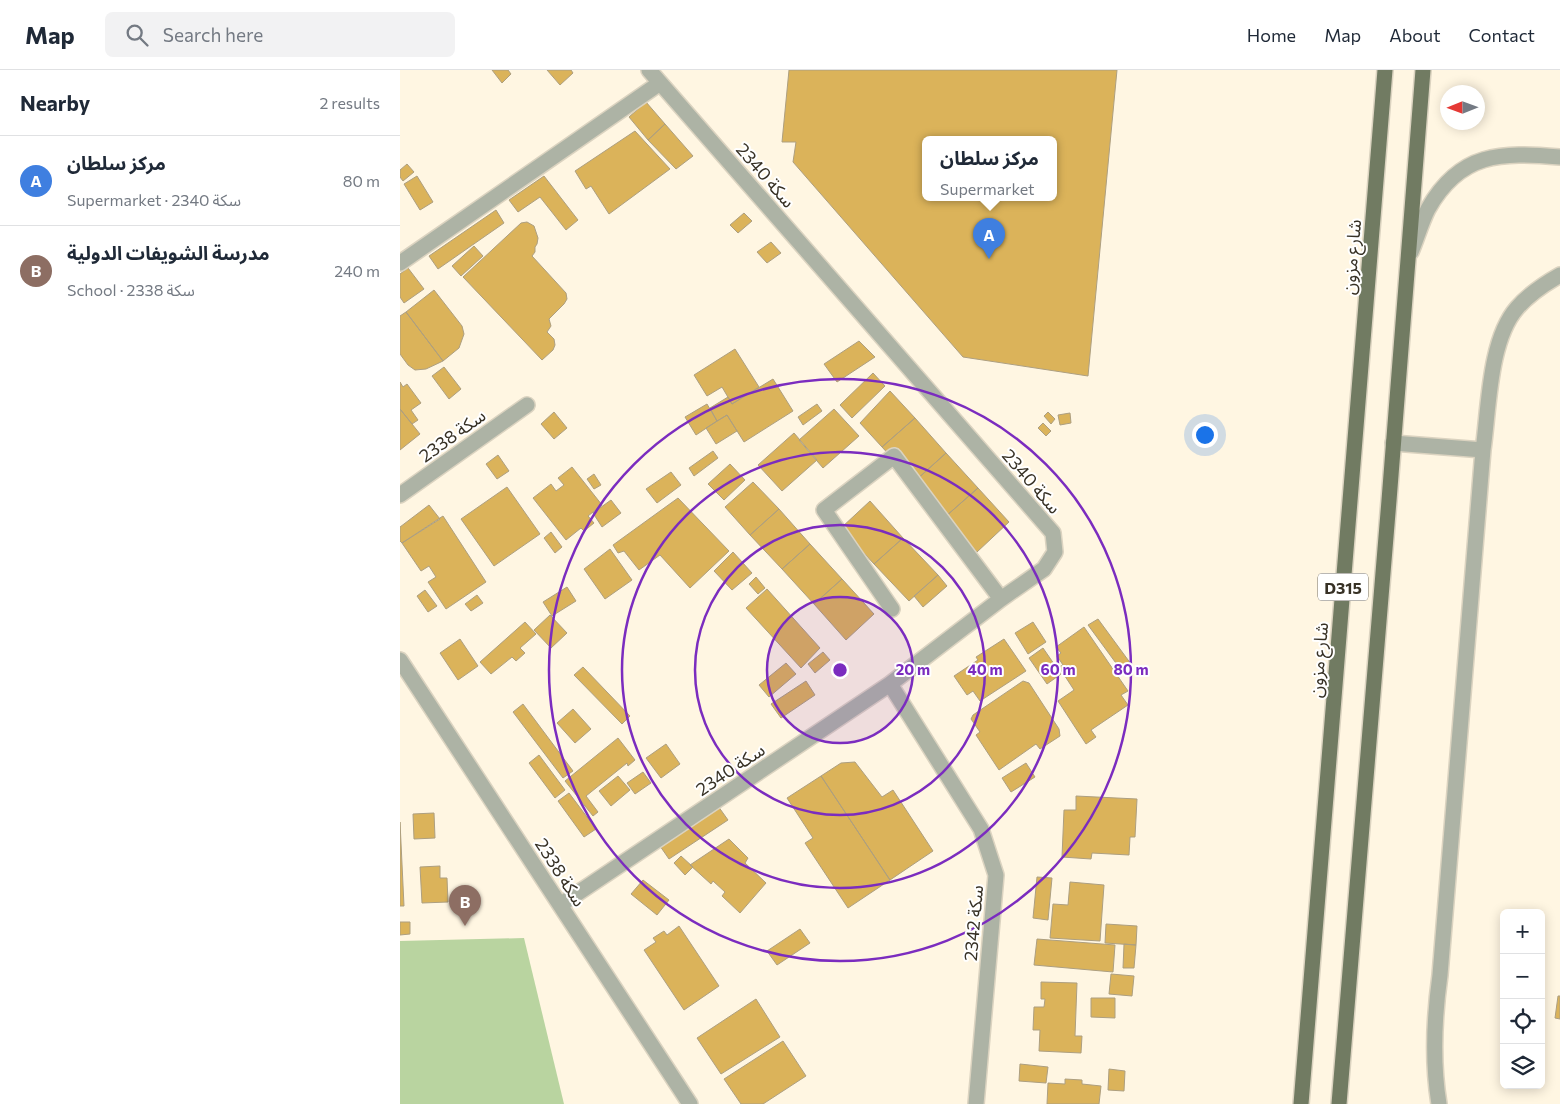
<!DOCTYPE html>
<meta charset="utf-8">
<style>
body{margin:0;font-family:Commissioner,"Noto Sans Arabic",sans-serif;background:#f2f2f3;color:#1f2937}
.controls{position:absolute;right:15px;bottom:15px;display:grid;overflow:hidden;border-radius:8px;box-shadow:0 2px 12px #0003}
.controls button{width:45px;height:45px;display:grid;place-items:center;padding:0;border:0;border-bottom:1px solid #e0e1e3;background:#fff;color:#1f2937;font:25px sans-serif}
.compass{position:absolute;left:1040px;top:15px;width:45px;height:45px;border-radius:50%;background:#fff;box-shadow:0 2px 12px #0003;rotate:269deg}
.you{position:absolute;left:804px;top:364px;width:18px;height:18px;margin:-12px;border:4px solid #fff;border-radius:50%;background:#1a73e8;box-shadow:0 0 0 8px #1a73e833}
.badge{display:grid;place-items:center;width:32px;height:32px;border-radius:50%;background:#db2777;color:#fff;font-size:16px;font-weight:700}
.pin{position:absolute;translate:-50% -41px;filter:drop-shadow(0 1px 2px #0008)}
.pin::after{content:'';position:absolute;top:26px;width:18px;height:15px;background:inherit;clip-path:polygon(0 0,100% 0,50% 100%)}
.popup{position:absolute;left:522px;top:66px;width:135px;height:65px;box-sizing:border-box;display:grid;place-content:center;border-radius:8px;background:#fff;filter:drop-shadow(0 1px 4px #0005);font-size:16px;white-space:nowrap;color:#747a83}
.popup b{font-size:19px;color:#1f2937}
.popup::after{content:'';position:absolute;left:50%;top:100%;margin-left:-10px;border:10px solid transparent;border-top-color:#fff}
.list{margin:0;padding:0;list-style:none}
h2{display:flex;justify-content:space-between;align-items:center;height:65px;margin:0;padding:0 20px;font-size:21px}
h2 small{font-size:16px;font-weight:400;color:#747a83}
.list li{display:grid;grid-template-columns:32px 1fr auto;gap:15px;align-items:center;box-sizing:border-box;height:90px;padding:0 20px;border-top:1px solid #e0e1e3}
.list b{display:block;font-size:19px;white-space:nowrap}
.list p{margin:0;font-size:16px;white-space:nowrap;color:#747a83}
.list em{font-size:16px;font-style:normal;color:#747a83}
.icon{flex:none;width:28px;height:28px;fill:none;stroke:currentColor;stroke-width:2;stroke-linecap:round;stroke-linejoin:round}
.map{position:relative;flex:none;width:1160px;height:1034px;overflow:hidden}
header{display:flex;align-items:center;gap:30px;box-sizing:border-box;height:70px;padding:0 25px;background:#fff;border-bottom:1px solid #e0e1e3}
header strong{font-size:24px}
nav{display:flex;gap:28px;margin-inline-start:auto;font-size:18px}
.search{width:350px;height:45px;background:#f2f2f3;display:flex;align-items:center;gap:12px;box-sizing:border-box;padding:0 18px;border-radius:8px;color:#747a83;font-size:19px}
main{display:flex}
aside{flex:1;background:#fff}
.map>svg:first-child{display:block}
.green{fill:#b9d4a0}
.building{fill:#dbb35a;stroke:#ad9f80;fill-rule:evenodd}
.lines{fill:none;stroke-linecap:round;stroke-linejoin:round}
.minor-casing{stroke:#dbd3c0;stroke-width:18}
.major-casing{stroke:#dbd3c0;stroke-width:18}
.minor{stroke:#adb3a5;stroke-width:15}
.major{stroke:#717b62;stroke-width:15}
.ring{fill:none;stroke:#7b2cbf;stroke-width:2.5}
.labels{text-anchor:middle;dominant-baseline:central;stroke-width:4;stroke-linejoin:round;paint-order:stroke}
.shield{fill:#fff;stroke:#736f66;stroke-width:1}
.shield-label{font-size:16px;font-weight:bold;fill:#373125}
.street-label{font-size:18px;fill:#373125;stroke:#fff}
.centre{fill:#7b2cbf;stroke:#fff;stroke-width:2.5}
.ring-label{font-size:15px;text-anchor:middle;font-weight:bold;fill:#7b2cbf;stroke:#fff;stroke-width:4;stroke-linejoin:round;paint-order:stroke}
</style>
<header>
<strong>Map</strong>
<div class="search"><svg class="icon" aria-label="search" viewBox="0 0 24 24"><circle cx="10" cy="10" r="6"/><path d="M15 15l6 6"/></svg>Search here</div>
<nav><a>Home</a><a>Map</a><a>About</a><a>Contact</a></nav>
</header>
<main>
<aside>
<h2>Nearby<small>2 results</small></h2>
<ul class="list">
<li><span class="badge" style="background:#3f7fe0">A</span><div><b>مركز سلطان</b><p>Supermarket · سكة 2340</p></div><em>80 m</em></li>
<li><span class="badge" style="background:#8d6e63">B</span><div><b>مدرسة الشويفات الدولية</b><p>School · سكة 2338</p></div><em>240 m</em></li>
</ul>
</aside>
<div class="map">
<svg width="1160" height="1034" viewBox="0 0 1160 1034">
<rect width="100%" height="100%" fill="#fff6e2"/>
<!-- green -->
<path class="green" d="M124 868 164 1034H0V871Z"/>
<!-- building -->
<path class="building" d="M92 0H108L111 4 102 13Z
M147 0H171L173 3 160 15Z
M389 0H717L688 306 563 287 393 92 396 72H382ZM525 70H653V128H525Z
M246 32 265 54 248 70 229 47Z
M265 54 293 86 276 99 248 70Z
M235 61 270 99 209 144 191 116 186 119 175 101Z
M7 94 14 102 3 111 0 107V100Z
M17 106 33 132 20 140 4 114Z
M144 106 178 150 166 160 140 127 118 142 109 130Z
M96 140 104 153 38 199 29 186Z
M344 143 352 151 338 163 330 155Z
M127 152 134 156 138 168 137 174 135 177V182L132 186 166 223 167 229 164 234 149 249 151 256 147 262 154 269 155 275 153 280 142 290 63 207 121 153Z
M371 172 381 183 367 193 357 182Z
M74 176 83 186 61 206 52 196Z
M8 198 24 219 4 233 0 227V204Z
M34 220 62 256 64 264 59 278 43 291 6 242Z
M6 242 43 291 26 299 15 300 8 295 0 284V246Z
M459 271 475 287 437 312 424 294Z
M335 279 359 317 332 334 322 317 307 326 294 305Z
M44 297 61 319 49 329 32 306Z
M473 303 485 316 452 348 440 335Z
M373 309 393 341 344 372 327 345 317 351 310 338 328 327 332 334Z
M0 312 3 317 7 314 21 333 11 340 18 350 12 354 0 339Z
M490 321 515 348 482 377 460 353Z
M307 334 317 351 296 365 285 347Z
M417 334 422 341 403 355 398 347Z
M0 339 20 364 0 380Z
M434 339 459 366 423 398 399 370Z
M154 342 167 358 154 369 141 354Z
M648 342 655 349 651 354 644 346Z
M670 343 671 353 660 355 658 345Z
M327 345 337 361 316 374 306 358Z
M515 348 546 383 514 412 482 377Z
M643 353 651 361 646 366 638 358Z
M394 363 417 390 382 421 358 395Z
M313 381 318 388 294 406 289 398Z
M546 383 578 418 545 447 514 412Z
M98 385 109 401 97 409 86 394Z
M330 394 345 410 324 430 308 414Z
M172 397 202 435 188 446 194 453 184 461 181 458 166 470 133 428 151 414 156 421 164 415 158 408Z
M271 402 281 415 257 433 246 419Z
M194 404 201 415 194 419 187 409Z
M353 412 379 439 350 465 325 437Z
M107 417 140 464 94 496 61 449Z
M578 418 609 452 577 482 545 447Z
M278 428 329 481 290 518 260 485 239 500 224 481 218 483 213 475Z
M211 430 221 443 202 457 193 443Z
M470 431 503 468 474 494 441 458Z
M29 435 40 449 2 473 0 471V457Z
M379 439 410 474 382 499 350 465Z
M43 446 86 512 46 539 28 512 36 507 29 496 21 501 2 473Z
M151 462 162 477 155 483 144 468Z
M503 468 538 505 509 531 474 494Z
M410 474 442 509 414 534 382 499Z
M210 479 232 510 205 529 184 499Z
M333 482 352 503 332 520 314 501Z
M538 505 547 516 523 537 514 526Z
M356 507 365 518 358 524 349 514Z
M442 509 474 544 446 570 414 534Z
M167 517 176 531 152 546 143 532Z
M367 519 420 578 401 598 346 538Z
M25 520 37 536 28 542 17 526Z
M77 525 83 533 71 541 65 534Z
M150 545 167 563 151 578 134 560Z
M698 549 731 594 721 600 688 555Z
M125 552 136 564 120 578 125 583 116 591 112 587 91 604 80 592Z
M633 552 646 572 628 584 615 563Z
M684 557 728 621 721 625 728 635 691 660 696 667 686 674 658 631 674 620 659 597 663 595 657 586 661 583 656 577Z
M60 569 78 596 58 610 40 583Z
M604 569 626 601 580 631 573 621 567 625 554 606 578 590 576 587Z
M643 578 661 604 647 614 629 588Z
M423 582 430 590 415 603 408 594Z
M386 593 396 604 369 627 359 615Z
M183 597 230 646 222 654 174 605Z
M406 611 415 625 381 648 371 634Z
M623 611 629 613 659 659 660 666 640 679 636 674 599 700 576 665 580 662 571 649 573 645Z
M123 634 173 701 163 708 113 642Z
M173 639 191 659 175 673 157 653Z
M218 668 235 690 228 696 227 693 186 726 198 742 193 746 165 711Z
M266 674 280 694 261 708 246 688Z
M139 685 165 720 155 728 129 693Z
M455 692 482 727 493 720 533 781 490 810 421 706 441 693Z
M626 693 635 707 611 722 602 708Z
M243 702 251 713 235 724 227 713Z
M218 706 230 720 211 736 199 721Z
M421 706 490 810 448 838 405 773 413 768 387 728Z
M169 723 196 759 184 767 158 731Z
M676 726 737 729 735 767H730L729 785 692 783 691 789 662 787 664 740H676Z
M318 736 328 750 269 789 260 776Z
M34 743 35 768 14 769 13 744Z
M0 752 4 836H0Z
M329 769 348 788 345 793 366 813 340 843 322 826 325 822 313 811 311 814 290 795Z
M281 786 293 797 285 805 274 793Z
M40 796V808H47L48 832 22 833 20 797Z
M637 807 652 808 648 850 633 848Z
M243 810 269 830 257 845 231 824Z
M670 812 704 815 700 871 650 868 653 834 668 835Z
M0 852H10V864L0 865Z
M706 854 737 856 736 875 705 873Z
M279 856 319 916 284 940 244 880 256 872 253 868 264 861 267 865Z
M400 859 410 873 377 895 367 881Z
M637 869 715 875 713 902 634 895Z
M724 874 736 875 734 898H723Z
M711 904 734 906 732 926 709 924Z
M641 912 677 913 675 966H682L681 983 639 981 640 960H633L634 937H644L645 929H641Z
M1158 926H1160V949L1155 948Z
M691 928H715V948L691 947Z
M356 929 380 967 321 1004 297 968Z
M383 971 406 1006 363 1034H341L324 1009Z
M620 994 648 997 646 1013 619 1011Z
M709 999 725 1001 724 1021 708 1020Z
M665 1009 682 1010V1014L701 1016 699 1034H647L648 1013 665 1014Z"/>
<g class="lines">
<!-- minor casing -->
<g class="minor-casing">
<path id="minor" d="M1011 182C1017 168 1021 153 1028 139 1060 82 1101 82 1160 87
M0 193 260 13
M993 373 1083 380
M0 425 127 335
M492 539 424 440 494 386 601 529
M0 590 290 1034
M490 614 581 759 596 805 576 1034
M160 835 490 614 601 529 644 499 655 482 653 463 249 0
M1039 1034C1032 991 1034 948 1040 905L1083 380C1089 338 1089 270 1117 238 1129 224 1144 214 1160 205"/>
</g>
<!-- major casing -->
<g class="major-casing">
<path id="major" d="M901 1034 985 0
M939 1034C966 689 998 345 1023 0"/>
</g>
<!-- minor -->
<use href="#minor" class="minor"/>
<!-- major -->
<use href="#major" class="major"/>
</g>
<!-- distance rings -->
<circle cx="440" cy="600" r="73" fill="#7b2cbf" fill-opacity=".12"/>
<g class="ring">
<circle cx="440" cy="600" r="73"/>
<circle cx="440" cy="600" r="145"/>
<circle cx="440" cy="600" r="218"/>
<circle cx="440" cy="600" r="291"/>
</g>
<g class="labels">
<!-- shield labels -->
<rect class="shield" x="918" y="503.5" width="50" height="27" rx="4"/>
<g class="shield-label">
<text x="943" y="517">D315</text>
</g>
<!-- street labels -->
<g class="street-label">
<text transform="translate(366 105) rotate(49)">سكة 2340</text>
<text transform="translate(951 187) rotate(-85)">شارع مزون</text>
<text transform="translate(52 365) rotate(-36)">سكة 2338</text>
<text transform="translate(632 411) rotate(49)">سكة 2340</text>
<text transform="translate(918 590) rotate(-85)">شارع مزون</text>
<text transform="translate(330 699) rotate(-34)">سكة 2340</text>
<text transform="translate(161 802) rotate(57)">سكة 2338</text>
<text transform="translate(573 853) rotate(-85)">سكة 2342</text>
</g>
</g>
<circle cx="440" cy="600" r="8" class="centre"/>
<g class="ring-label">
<text x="513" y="605">20 m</text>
<text x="585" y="605">40 m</text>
<text x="658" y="605">60 m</text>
<text x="731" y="605">80 m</text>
</g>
</svg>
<div class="controls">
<button>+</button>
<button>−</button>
<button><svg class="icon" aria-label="locate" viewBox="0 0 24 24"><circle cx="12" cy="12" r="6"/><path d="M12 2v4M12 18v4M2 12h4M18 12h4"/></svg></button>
<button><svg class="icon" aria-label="layers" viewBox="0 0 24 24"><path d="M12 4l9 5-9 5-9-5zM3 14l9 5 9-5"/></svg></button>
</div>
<svg class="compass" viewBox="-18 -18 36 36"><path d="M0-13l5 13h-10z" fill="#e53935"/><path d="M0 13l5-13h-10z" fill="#747a83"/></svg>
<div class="you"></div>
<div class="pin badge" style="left:589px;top:189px;background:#3f7fe0">A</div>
<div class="popup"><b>مركز سلطان</b>Supermarket</div>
<div class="pin badge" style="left:65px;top:856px;background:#8d6e63">B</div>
</div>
</main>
